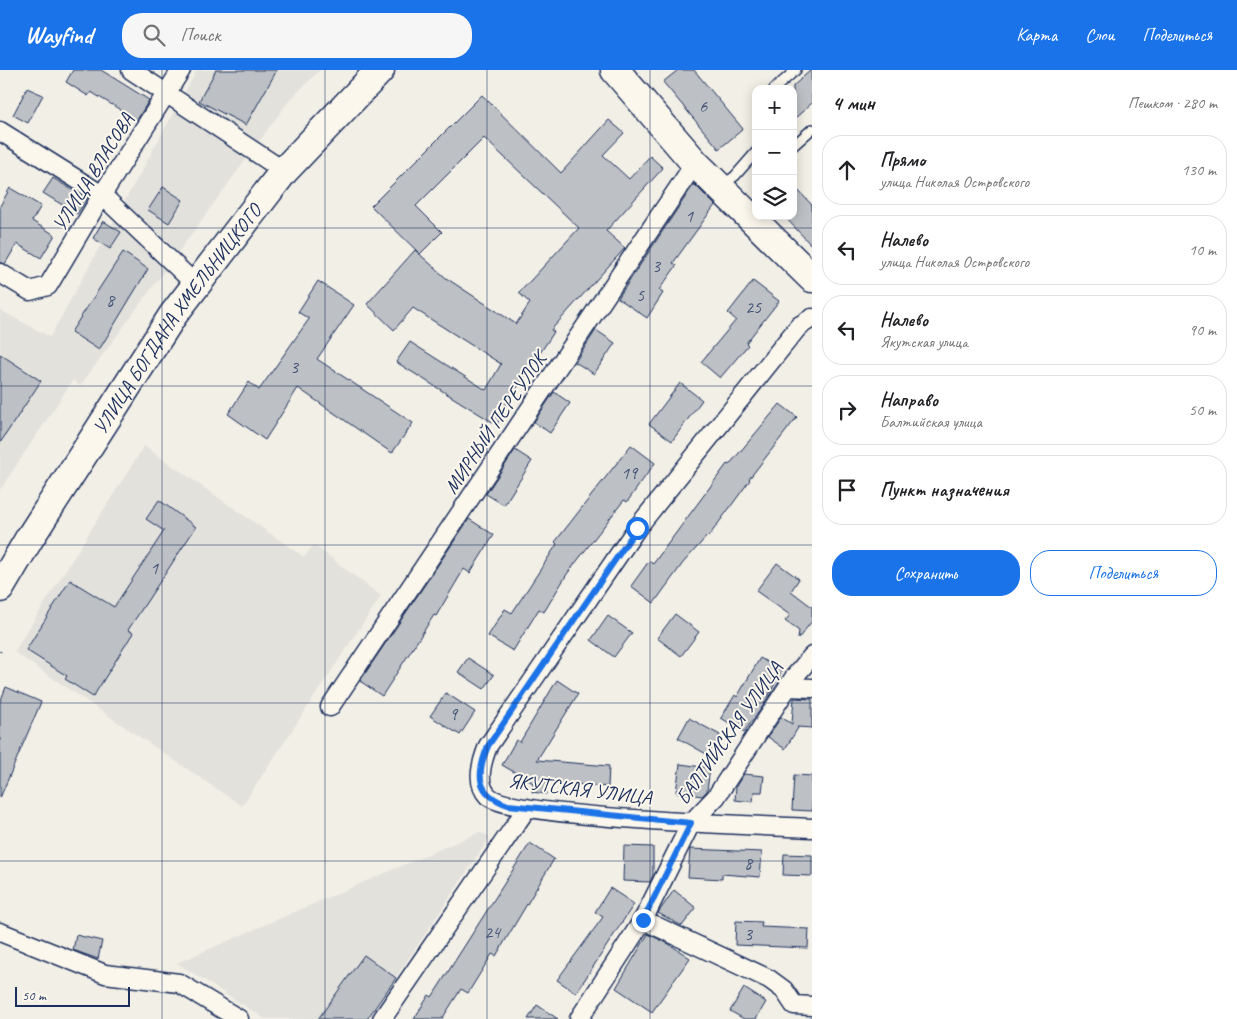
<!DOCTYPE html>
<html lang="ru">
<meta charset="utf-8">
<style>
body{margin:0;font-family:Caveat,sans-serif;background:#f6f6f6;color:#202124}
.controls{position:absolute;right:15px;top:15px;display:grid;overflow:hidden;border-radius:10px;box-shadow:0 2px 12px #0003}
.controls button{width:45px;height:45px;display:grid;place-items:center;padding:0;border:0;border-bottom:1px solid #e0e0e0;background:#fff;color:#202124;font:25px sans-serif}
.scale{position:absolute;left:15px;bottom:12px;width:115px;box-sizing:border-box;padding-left:5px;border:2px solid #1b2f5e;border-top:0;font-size:14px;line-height:18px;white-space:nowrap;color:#1b2f5e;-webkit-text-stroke:4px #fbf7ec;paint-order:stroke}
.stop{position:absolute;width:15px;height:15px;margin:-11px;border:4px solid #1a73e8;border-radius:50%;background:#fff}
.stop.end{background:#1a73e8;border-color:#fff;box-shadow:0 1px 5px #0008}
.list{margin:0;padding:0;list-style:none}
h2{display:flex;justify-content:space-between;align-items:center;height:65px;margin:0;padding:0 20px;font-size:21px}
h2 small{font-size:16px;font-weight:400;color:#757577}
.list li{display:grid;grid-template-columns:32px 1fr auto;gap:15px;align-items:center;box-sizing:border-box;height:70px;margin:0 10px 10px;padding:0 10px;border:1px solid #e0e0e0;border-radius:20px}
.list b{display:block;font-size:19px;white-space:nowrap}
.list p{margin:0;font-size:16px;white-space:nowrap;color:#757577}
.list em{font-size:16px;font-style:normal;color:#757577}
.actions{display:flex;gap:10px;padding:15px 20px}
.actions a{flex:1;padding:11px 0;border:1px solid #1a73e8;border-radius:20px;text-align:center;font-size:18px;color:#1a73e8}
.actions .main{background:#1a73e8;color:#fff}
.icon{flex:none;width:28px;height:28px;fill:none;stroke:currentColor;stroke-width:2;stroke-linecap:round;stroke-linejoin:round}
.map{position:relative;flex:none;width:812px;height:949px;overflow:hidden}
header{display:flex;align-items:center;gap:30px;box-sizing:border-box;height:70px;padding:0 25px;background:#1a73e8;color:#fff}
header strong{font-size:24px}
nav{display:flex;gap:28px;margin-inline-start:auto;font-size:18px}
.search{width:350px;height:45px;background:#f6f6f6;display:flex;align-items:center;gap:12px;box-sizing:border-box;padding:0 18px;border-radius:20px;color:#757577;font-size:19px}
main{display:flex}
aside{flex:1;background:#fff}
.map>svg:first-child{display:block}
.built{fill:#e2e1dc}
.building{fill:#bdc0c4;stroke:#1b2f5e}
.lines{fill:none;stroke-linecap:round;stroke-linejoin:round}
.service-casing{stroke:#1b2f5e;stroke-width:12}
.minor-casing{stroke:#1b2f5e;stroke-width:21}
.primary-casing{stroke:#1b2f5e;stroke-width:31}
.path{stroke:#1b2f5e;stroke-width:2.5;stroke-dasharray:1 4;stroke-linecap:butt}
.service{stroke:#fbf7ec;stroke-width:9}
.minor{stroke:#fbf7ec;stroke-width:18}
.primary{stroke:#fbf7ec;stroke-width:28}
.route{stroke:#1a73e8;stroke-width:6}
.grid{fill:none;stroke:#1b2f5e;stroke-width:1;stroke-opacity:0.55}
.labels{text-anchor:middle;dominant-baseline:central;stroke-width:4;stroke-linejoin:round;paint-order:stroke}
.number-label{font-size:18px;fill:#445378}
.street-label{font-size:20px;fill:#1b2f5e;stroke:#fbf7ec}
</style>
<header>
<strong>Wayfind</strong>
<div class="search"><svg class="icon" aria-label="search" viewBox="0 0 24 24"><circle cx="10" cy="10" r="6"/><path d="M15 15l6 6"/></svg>Поиск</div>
<nav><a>Карта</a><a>Слои</a><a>Поделиться</a></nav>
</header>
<main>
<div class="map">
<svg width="812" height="949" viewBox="0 0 812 949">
<rect width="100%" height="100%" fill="#f2efe6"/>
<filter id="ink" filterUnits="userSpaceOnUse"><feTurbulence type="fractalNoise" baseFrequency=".02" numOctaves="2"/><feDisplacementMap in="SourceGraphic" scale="10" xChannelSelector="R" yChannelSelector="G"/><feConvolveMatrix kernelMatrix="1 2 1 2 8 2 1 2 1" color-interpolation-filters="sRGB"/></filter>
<g filter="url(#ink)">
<!-- built -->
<path class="built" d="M197 0H320L288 32 80 316 73 310 0 420V240L50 267Z
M144 376 304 487 314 475 381 526 242 736 14 582Z
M480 762 490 767 368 949H265L177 893Z"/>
<!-- building -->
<path class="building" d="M73 0H101L149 30 137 50 91 22 88 26 66 12Z
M216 0H277L246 55 199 31Z
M678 0H694L743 59 719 79 663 12Z
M811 0 812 33 793 50V16Z
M27 18 43 25 28 53 13 45Z
M482 25 561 103 609 50 624 63 603 85 629 109 650 86 663 98 606 161 625 178 551 260 554 262 507 333 497 355 396 292 410 272 486 320 501 294 413 238 394 260 367 234 415 180 446 208 516 254 530 233 519 223 579 158 484 68 416 136 442 162 420 184 371 136Z
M53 108 87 129 77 144 43 123Z
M694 114 715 135 673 193 677 195 659 220 663 223 647 248 618 228Z
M793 115 812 135V176L784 146H793Z
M163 117 183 130 169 153 148 140Z
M10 118 41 136 32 151 55 165 41 188 17 174 5 194 0 192V136Z
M103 151 121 162 110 179 93 168Z
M123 182 148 199 99 280 71 262Z
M318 211 354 235 317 289 413 353 392 383 298 318 265 370 228 344 249 312 259 320 309 249 298 242Z
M753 211 779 231 746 273 748 275 720 308 701 292 736 250 728 243Z
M596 260 615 273 594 304 575 292Z
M0 284 41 311 0 373Z
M680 313 702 330 672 371 649 354Z
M554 322 570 333 550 363 534 352Z
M780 334 797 347 749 409 750 410 709 466 708 465 683 493 654 533 631 516 649 491 653 494 727 394 729 395Z
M631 375 655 393 627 432 624 430 567 504 544 542 539 539 513 581 488 566 505 539 512 543 557 474 555 472Z
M515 380 532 391 504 435 486 424Z
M159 430 196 457 128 560 133 563 93 627 65 609 67 606 26 580 70 510 114 537 164 461 146 449Z
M469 449 494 465 470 503 464 499 436 546 434 545 382 626 360 611Z
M777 493 799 509 791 521 812 537V551L798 569 799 561 785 551 790 545 756 521Z
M675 544 699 562 681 586 657 568Z
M608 546 632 563 614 587 591 570Z
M468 588 494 605 484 619 458 602Z
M760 588 782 601 763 636 744 662 721 648 735 625 737 627Z
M557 610 578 624 537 690 609 696 608 717 547 712 546 724 532 722 533 713 502 695 516 670 520 672Z
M6 617 41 632 0 728V632Z
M446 623 475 642 460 665 430 646Z
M794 628 812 629V658L797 657 798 658 785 679 768 667 781 647 792 654Z
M689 648 720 665 708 685 678 668Z
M680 694 710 698 707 721 702 726 676 722Z
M744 704 764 706 762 722H754L753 732 735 730 736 716Z
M794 705 812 706V741L792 740Z
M530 773 554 789 496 886 492 884 468 923 461 919 442 949H414L429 925 432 927Z
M624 776 653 777V805L650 812 623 811Z
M690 779 762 782 760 807 722 804V809L688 807Z
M784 784 812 785V806L783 805Z
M610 818 634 834 576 923 557 910 603 847 595 842Z
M674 820 696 838 682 856 658 843Z
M736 851 762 852 761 857 809 859 808 878 735 875Z
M648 864 669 874 690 888 652 942 616 918Z
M76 865 102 871 98 889 73 880Z
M364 885 396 908 367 949H318Z
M744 918 766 932 756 949H744L730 941Z
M537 935 558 949H528Z"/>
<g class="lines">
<!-- service casing -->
<g class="service-casing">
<path id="service" d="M774 19 796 0
M793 76 812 59
M723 115 735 106 756 82"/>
</g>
<!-- minor casing -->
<g class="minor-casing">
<path id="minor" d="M131 0 284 101
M0 61 102 125 196 215
M0 203 30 221 48 216 102 125 181 0
M812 248 799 256 637 458 488 676C482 691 475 713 488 726 511 748 766 756 812 758
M788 617 812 618
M330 637 695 93
M643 850 769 909 784 920 794 935
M0 862 105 904 179 913 239 949
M794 935 812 936
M382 949 527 738
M579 949 643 850 691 753 716 727 795 606 812 586"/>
</g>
<!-- primary casing -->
<g class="primary-casing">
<g id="primary">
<path d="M615 0 695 93 812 208"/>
<path id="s1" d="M0 518 29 469 173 245 284 101 380 0"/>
</g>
</g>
<!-- path -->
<path class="path" d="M0 582 1 579"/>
<!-- service -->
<use href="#service" class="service"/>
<!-- minor -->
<use href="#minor" class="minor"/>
<!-- primary -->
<use href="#primary" class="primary"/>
</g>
</g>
<g class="lines" filter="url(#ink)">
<!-- route -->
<path class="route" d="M637 458 488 676C476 705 476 724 508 735L691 753 643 850"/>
</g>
<!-- grid -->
<path class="grid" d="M162 0V949M325 0V949M487 0V949M650 0V949M0 158H812M0 316H812M0 475H812M0 633H812M0 791H812"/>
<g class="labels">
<!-- number labels -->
<g class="number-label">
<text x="703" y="36">6</text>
<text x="689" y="146">1</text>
<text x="656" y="196">3</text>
<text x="640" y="225">5</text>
<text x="110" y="230">8</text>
<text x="753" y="237">25</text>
<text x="294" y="297">3</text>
<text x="629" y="403">19</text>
<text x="154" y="498">1</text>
<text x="453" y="644">9</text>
<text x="748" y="793">8</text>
<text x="492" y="862">24</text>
<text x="748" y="864">3</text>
</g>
<!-- street labels -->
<g class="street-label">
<text transform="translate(93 102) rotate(-58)">УЛИЦА ВЛАСОВА</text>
<text stroke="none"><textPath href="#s1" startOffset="322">УЛИЦА БОГДАНА ХМЕЛЬНИЦКОГО</textPath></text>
<text transform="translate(495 353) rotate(-56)">МИРНЫЙ ПЕРЕУЛОК</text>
<text transform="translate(729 663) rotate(-55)">БАЛТИЙСКАЯ УЛИЦА</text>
<text transform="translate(580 719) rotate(7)">ЯКУТСКАЯ УЛИЦА</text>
</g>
</g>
</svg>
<div class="controls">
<button>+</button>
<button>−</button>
<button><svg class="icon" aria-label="layers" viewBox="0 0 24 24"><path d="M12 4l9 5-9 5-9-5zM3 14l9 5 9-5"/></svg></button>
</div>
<div class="scale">50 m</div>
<div class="stop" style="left:637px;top:458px"></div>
<div class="stop end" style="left:643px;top:850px"></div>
</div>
<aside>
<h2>4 мин<small>Пешком · 280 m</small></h2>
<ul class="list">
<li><svg class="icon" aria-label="ahead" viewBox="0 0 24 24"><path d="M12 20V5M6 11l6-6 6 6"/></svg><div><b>Прямо</b><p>улица Николая Островского</p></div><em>130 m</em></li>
<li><svg class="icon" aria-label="left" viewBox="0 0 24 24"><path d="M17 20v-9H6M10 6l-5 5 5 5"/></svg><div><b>Налево</b><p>улица Николая Островского</p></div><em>10 m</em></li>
<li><svg class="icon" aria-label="left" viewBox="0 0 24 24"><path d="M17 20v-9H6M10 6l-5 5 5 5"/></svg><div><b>Налево</b><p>Якутская улица</p></div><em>90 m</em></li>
<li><svg class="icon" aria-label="right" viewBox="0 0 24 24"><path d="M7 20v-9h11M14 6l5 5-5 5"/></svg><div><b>Направо</b><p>Балтийская улица</p></div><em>50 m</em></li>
<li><svg class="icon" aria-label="arrive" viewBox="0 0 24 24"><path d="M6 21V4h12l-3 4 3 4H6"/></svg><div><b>Пункт назначения</b></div></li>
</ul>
<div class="actions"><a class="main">Сохранить</a><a>Поделиться</a></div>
</aside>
</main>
